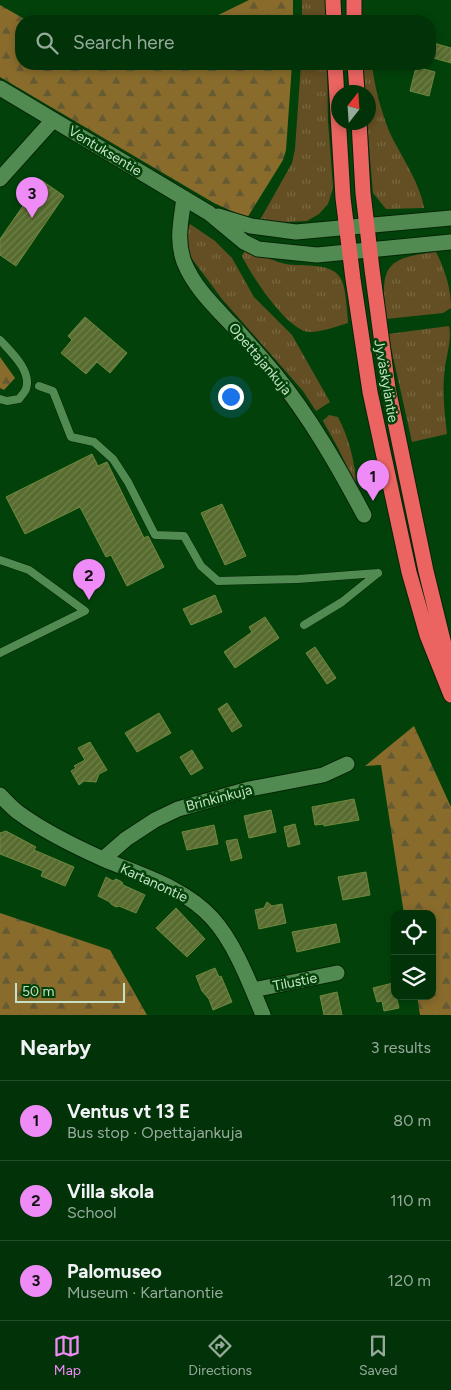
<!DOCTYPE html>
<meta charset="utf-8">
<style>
body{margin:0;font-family:Figtree,sans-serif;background:#0c3a12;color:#f1f3f6}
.controls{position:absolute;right:15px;bottom:15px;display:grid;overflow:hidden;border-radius:10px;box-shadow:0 2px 8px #0003}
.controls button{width:45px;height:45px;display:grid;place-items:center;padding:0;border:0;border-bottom:1px solid #234d29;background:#023208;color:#f1f3f6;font:25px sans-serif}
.compass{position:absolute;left:331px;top:85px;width:45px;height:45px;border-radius:50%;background:#023208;box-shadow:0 2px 8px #0003;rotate:17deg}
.scale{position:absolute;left:15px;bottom:12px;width:110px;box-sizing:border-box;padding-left:5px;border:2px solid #c5e2c4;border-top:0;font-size:14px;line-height:18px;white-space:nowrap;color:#c5e2c4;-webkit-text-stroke:4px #02420a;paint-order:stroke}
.you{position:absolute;left:230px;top:396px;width:18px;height:18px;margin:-12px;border:4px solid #fff;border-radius:50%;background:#1a73e8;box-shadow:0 0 0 8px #1a73e833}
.badge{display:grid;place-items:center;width:32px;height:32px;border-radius:50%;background:#ef8bf7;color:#111;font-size:16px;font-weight:700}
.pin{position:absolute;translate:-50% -41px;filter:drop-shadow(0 1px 2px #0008)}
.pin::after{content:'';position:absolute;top:26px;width:18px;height:15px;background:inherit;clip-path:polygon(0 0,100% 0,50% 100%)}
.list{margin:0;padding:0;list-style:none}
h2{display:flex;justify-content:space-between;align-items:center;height:65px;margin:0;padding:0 20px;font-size:21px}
h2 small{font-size:16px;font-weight:400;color:#96aa9c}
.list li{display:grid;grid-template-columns:32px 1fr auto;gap:15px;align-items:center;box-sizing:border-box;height:80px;padding:0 20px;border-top:1px solid #234d29}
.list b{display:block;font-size:19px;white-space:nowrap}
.list p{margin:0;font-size:16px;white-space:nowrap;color:#96aa9c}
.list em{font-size:16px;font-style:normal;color:#96aa9c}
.icon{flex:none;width:28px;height:28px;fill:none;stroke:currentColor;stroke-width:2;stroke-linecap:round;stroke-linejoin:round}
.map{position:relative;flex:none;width:451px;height:1015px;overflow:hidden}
.search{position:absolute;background:#023208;box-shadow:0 2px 8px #0003;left:15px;right:15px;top:15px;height:55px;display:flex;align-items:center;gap:12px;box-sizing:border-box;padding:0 18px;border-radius:20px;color:#96aa9c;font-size:19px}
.sheet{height:305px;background:#023208}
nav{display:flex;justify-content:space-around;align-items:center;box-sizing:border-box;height:70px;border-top:1px solid #234d29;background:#023208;font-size:14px;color:#96aa9c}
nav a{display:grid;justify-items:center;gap:2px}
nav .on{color:#ef8bf7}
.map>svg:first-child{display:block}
.grass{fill:url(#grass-tufts)}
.forest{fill:url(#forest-firs)}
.building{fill:url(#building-hatch);stroke:#70883e}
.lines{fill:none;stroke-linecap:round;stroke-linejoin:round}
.lane-casing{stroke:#062407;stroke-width:9}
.street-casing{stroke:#062407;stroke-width:17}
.secondary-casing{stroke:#062407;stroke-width:17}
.highway-casing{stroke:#062407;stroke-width:17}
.lane{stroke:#528b52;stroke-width:8}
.street{stroke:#528b52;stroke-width:15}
.secondary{stroke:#528b52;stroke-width:15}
.highway{stroke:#eb6461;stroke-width:15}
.labels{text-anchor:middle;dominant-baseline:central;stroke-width:5;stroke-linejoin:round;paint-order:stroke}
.street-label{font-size:14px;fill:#c5e2c4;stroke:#02420a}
</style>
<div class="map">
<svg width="451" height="1015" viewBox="0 0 451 1015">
<defs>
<pattern id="grass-tufts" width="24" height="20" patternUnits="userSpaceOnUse" patternTransform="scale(1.25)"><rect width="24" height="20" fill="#634f23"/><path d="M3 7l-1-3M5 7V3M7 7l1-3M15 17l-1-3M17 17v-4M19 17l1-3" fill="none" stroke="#786841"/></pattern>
<pattern id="forest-firs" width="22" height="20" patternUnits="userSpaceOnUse" patternTransform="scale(1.25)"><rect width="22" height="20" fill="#896c2c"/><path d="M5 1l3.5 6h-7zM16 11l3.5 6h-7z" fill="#665a33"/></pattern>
<pattern id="building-hatch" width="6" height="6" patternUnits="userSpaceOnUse" patternTransform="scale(1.25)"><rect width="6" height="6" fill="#596c2f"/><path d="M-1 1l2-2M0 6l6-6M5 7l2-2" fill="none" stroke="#6f814c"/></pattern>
</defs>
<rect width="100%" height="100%" fill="#02420a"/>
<!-- grass -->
<path class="grass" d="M302 0H326V21H302Z
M301 64H327L328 121 333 188 328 204 319 214 307 221 285 222 260 220 292 163 295 149Z
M363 64H372C374 86 381 110 389 131 400 155 420 182 424 208L386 209 373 193 367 123 368 92H365Z
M190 224 215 241 232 258 254 297 292 335 330 402 316 411 303 391 222 299 187 252V231Z
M246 248C259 254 272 261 286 264 302 267 334 261 342 281 346 290 347 312 348 323 337 326 322 332 310 332 288 332 251 275 242 256Z
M436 252C445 270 451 288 451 308L443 313 386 319C381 269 382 258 436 252Z
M449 326C451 335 449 346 447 356 441 381 444 409 447 434L412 442 388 334Z
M329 415 338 417C349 438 355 462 356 485L338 448 323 421Z"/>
<!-- forest -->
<path class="forest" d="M249 0H293V21H206Z
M0 5 28 21H21V64H292L286 150 283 160 247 218 214 203 0 77Z
M0 357 15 378 4 390 0 388Z
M414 726 451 807V1015H420L417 996H432V914H404L381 765 365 766Z
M0 913 110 950 147 1015H0Z"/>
<!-- building -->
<path class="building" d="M430 42 451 48V63L430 57Z
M416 67 435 72 429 96 410 91Z
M41 180 64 196 16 266 0 255V239Z
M85 317 127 353 110 373 97 362 86 374 61 353 72 340 68 336Z
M92 454 98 466 107 462 144 538 148 536 164 567 127 586 111 555 106 557 80 507 25 534 6 497Z
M222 504 246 556 225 565 201 513Z
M215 595 222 612 191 625 183 609Z
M265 617 279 638 235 668 224 652 252 632 249 627Z
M315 647 336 678 327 684 306 653Z
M227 703 242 726 232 732 218 709Z
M159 713 171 733 137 752 125 733Z
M90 742 107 770 99 774 96 782 84 781 79 785 71 771 76 768 74 766 85 760 78 748Z
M192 750 203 768 191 775 180 757Z
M354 799 359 820 324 826V824L315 825 312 807Z
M271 810 276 832 249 838 244 816Z
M295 824 300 844 288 847 284 827Z
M214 825 218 844 187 850 182 832Z
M6 831 36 847 34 850 74 867 65 886 41 876 43 871 0 854V833Z
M237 839 242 858 231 861 226 841Z
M366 872 370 895 343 900 338 877Z
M106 877 113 881 116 879 122 882 123 885 145 895 136 913 119 906 116 907 111 904 110 902 98 896Z
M267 902 272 906 282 904 286 923 259 929 255 910 264 908Z
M176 908 205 939 187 957 156 928Z
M336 924 340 942 297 952 292 932Z
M215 968 219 977 221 976 232 1002 213 1010 209 999 202 991 196 976Z
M393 983 399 1008 384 1011 382 1001 377 1002 373 988Z
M337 992 342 1015H324L320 996Z"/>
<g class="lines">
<!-- lane casing -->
<g class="lane-casing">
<path id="lane" d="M0 340C11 352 32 371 26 389 25 392 21 396 19 399L7 401 0 399
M39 386 53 391 71 437 94 442 113 459 128 482 155 535 184 536 201 566 218 581 298 579 378 573
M0 560 29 570 85 611 0 653
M304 625 342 602 378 573"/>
</g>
<!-- street casing -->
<g class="street-casing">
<path id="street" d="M0 179 53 120
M184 198C181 221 176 240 184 262 194 287 214 306 232 325 247 341 261 357 275 374 310 417 338 466 364 515
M0 795C6 801 12 808 19 813 45 832 74 846 103 859 140 875 184 887 212 918 235 943 250 984 263 1015
M103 859 126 839 155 820 178 809 249 789 323 775 347 764
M253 990 337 973"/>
</g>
<!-- secondary casing -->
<g class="secondary-casing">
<path id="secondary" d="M0 88 209 213 244 242 258 249 317 255 451 242
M218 216 251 226 296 232 451 218"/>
</g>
<!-- highway casing -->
<g class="highway-casing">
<path id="highway" d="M333 0 334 21
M354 0V21
M335 64 343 198 353 279 370 392 409 572 427 635 451 695
M355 64 357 92
M359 122 363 193 372 269 388 388 426 571 451 673"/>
</g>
<!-- lane -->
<use href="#lane" class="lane"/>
<!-- street -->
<use href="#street" class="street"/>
<!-- secondary -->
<use href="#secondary" class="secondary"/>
<!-- highway -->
<use href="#highway" class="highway"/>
</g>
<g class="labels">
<!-- street labels -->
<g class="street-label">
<text transform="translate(105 151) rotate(31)">Ventuksentie</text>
<text transform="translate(260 359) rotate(50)">Opettajankuja</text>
<text transform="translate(386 381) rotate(80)">Jyväskyläntie</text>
<text transform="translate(219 798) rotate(-15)">Brinkinkuja</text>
<text transform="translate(154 883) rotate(25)">Kartanontie</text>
<text transform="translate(295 982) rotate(-11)">Tilustie</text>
</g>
</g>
</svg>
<div class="controls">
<button><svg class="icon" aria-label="locate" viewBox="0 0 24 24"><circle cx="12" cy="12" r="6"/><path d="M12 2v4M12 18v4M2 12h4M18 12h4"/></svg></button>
<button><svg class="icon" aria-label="layers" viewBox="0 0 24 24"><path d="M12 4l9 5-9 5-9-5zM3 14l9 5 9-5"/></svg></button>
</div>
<svg class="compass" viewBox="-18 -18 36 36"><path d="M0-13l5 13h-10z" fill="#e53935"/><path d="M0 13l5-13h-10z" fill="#96aa9c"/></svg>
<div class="scale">50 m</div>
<div class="you"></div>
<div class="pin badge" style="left:373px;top:501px">1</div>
<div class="pin badge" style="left:89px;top:600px">2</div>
<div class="pin badge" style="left:32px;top:218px">3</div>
<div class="search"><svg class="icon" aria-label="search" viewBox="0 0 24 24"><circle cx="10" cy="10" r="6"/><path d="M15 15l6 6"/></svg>Search here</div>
</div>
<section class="sheet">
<h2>Nearby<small>3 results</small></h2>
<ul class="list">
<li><span class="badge">1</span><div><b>Ventus vt 13 E</b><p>Bus stop · Opettajankuja</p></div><em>80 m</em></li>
<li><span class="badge">2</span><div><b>Villa skola</b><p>School</p></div><em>110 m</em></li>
<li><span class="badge">3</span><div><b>Palomuseo</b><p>Museum · Kartanontie</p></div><em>120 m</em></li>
</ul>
</section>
<nav>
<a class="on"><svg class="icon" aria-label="map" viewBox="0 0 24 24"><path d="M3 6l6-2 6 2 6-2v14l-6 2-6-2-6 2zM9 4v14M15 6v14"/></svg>Map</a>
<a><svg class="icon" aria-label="directions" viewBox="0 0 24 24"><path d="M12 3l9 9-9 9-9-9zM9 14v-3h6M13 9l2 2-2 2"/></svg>Directions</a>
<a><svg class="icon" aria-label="saved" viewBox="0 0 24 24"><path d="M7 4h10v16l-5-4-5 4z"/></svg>Saved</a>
</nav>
